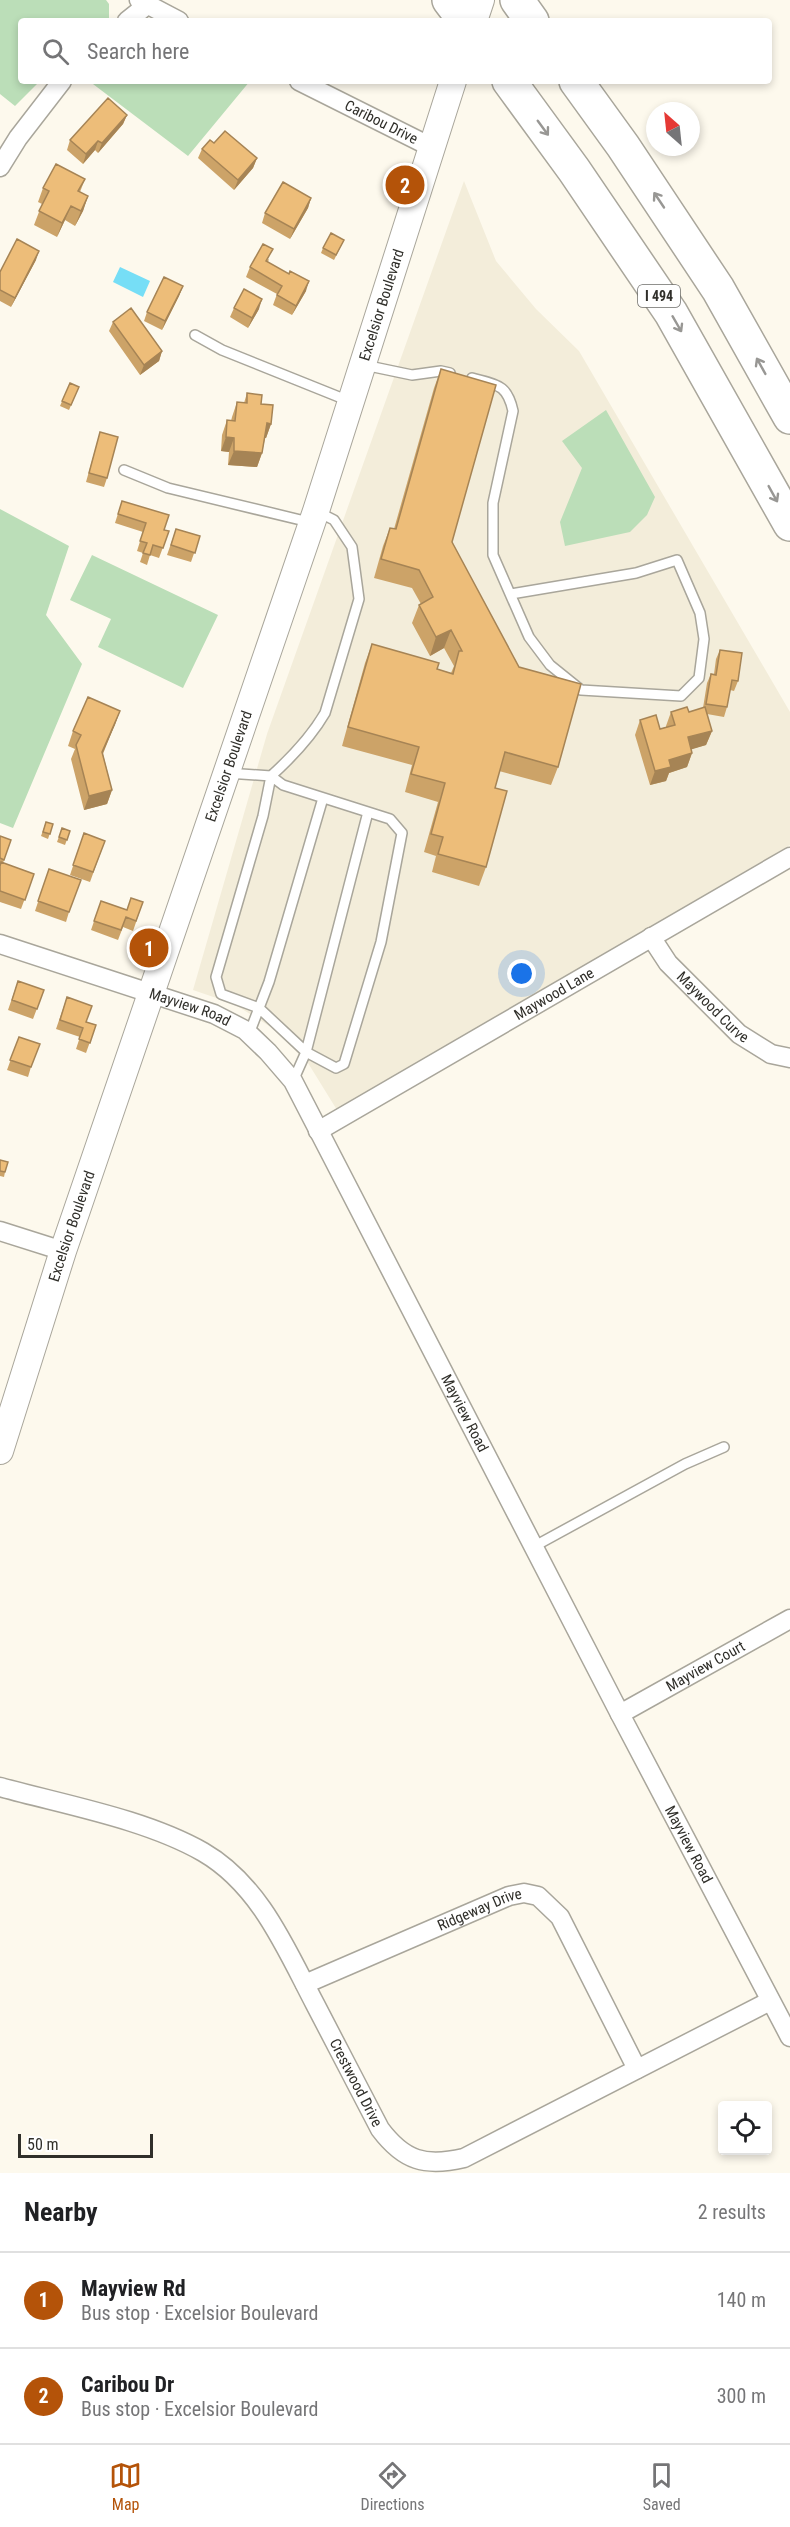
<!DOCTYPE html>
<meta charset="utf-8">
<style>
body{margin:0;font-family:"Roboto Condensed",sans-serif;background:#f6f6f6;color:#202124}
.controls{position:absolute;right:18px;bottom:18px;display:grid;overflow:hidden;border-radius:6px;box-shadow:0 3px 9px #0003}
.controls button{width:54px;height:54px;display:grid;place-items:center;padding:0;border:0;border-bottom:2px solid #e0e0e0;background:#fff;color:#202124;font:30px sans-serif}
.compass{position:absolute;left:646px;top:102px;width:54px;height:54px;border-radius:50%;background:#fff;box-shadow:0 3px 9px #0003;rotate:333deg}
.scale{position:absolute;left:18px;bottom:15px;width:135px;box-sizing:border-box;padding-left:6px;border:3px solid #302f2a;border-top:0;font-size:16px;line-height:21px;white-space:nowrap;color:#302f2a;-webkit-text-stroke:4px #fff;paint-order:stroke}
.you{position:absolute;left:522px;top:974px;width:21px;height:21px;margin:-15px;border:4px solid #fff;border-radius:50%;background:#1a73e8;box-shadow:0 0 0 9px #1a73e833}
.badge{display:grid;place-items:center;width:39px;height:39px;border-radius:50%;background:#b45309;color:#fff;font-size:20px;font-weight:700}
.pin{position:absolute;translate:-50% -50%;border:3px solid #fff;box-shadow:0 2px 6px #0006}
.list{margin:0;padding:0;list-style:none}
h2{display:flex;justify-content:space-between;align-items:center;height:78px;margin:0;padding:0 24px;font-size:26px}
h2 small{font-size:20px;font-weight:400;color:#757577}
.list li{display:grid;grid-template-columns:39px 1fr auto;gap:18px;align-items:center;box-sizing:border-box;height:96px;padding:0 24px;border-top:2px solid #e0e0e0}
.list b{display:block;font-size:22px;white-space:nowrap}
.list p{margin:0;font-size:20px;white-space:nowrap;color:#757577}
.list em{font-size:20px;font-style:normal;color:#757577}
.icon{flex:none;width:33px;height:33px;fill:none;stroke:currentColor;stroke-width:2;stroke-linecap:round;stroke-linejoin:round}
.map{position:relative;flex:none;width:790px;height:2173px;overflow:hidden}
.search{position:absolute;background:#fff;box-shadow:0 3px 9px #0003;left:18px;right:18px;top:18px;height:66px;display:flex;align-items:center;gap:15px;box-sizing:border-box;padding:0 21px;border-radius:6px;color:#757577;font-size:22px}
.sheet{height:270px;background:#fff}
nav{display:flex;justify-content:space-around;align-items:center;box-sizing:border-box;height:84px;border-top:2px solid #e0e0e0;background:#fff;font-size:16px;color:#757577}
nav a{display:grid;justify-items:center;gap:3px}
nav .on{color:#b45309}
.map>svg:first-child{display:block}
.built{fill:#f3edda}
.green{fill:#bbdeb8}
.water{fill:#76def6}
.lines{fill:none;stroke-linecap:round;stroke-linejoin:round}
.lane-casing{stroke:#a9a69b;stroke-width:12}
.street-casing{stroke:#a9a69b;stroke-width:21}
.secondary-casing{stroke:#a9a69b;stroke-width:28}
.highway-casing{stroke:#a9a69b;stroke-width:36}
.lane{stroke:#fff;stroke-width:9}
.street{stroke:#fff;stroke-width:18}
.secondary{stroke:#fff;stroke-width:26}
.highway{stroke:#fff;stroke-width:33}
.wall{fill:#cca368}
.shaded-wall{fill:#a68455}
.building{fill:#edbd79;stroke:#a68455;stroke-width:1.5}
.oneway{stroke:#989794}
.labels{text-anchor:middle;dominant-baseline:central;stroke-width:4.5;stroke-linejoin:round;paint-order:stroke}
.shield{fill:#fff;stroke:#6e6d6a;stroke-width:1.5}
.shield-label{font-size:14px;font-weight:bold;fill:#302f2a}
.street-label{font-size:15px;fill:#302f2a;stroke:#fff}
</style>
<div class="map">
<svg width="790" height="2173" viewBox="0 0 790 2173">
<rect width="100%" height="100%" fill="#fdf9ed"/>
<!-- built -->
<path class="built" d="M464 181 496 261 536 309 579 351 790 712V845L337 1110 308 1063 274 1029 234 1004 193 990 267 734Z"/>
<!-- green -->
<path class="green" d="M0 0H106L109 4V18L105 21H21V81H40L15 106 0 94Z
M89 81H250L188 156Z
M606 410 655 497 647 515 630 532 565 546 560 522 582 468 562 441Z
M0 509 69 546 46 615 82 664 13 828 0 823Z
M92 555 218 615 183 688 98 647 111 619 70 600Z"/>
<!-- water -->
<path class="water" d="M120 267 150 281 143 297 113 282Z"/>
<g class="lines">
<!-- lane casing -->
<g class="lane-casing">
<path id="lane" d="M195 335 222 350 349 401
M364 365 412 375 441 371 450 373
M472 378C497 385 507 384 513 411L493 503V555L529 637 550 665 581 690 681 696 699 678 704 639 700 613 677 560 636 573 511 594
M124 470 168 488 309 522
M227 773 271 776C292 757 311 737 325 713L359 599 352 547 334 520 318 512
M249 1034 269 982 323 798
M293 1081 306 1052 336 1068 344 1064 381 942 402 833 390 819 283 785 271 776 263 816 216 977 221 994 259 1008 306 1052 368 812
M533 1547 685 1464 724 1447"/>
</g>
<!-- street casing -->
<g class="street-casing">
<g id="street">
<path d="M139 0 179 21"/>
<path d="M127 21 147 5"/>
<path id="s1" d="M299 81 431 147"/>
<path d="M0 167 18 138 62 81"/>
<path id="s2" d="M651 937 668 963 739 1034 771 1054 790 1058"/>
<path id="s3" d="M0 944 214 1014 245 1030 268 1052 293 1081 620 1714 790 2037"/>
<path id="s4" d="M318 1131 790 857"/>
<path d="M0 1231 63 1251"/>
<path id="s5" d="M620 1714 790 1619"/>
<path id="s6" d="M0 1787C65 1805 145 1819 203 1852 260 1885 286 1949 315 2004 337 2046 358 2087 380 2129 404 2161 425 2167 464 2158L770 2001"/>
<path id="s7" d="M305 1984 509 1896 524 1893 538 1896 560 1917 637 2069"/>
</g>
</g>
<!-- secondary casing -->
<g class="secondary-casing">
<g id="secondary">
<path d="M474 21 481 0"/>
<path id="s8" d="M0 1451 63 1251 316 511 453 81"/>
</g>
</g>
<!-- highway casing -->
<g class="highway-casing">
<path id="highway" d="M449 0 465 21
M517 0 532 21
M509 81 574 170 671 313 790 524
M576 81 623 146 718 289 790 417"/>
</g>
<!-- lane -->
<use href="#lane" class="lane"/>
<!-- street -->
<use href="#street" class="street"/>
<!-- secondary -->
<use href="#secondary" class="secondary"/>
<!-- highway -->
<use href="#highway" class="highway"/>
</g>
<!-- wall -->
<path class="wall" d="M127 115 123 124 98 153 95 150 83 164 67 150 70 140Z
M214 143 257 158 253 168 234 190 198 158 202 149Z
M85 179 80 192 88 196 83 211 75 226 65 220 57 237 34 225 42 204 38 202 43 188Z
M311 198 308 208 290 239 262 223 265 213Z
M344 240 334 260 321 253 323 248Z
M269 259 268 262 306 291 292 315 273 305 277 294 246 277 250 267Z
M36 260 11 307 0 301V272Z
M183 286 179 296 162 330 144 321 147 312Z
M234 308 259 309 248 328 230 317Z
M113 322 162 351 159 361 140 375 109 331Z
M441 369 452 542 558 767 551 785 499 771 495 788 486 867 479 886 432 872 436 856 424 852 438 802 405 792 412 765 342 746 365 663 372 644 437 669 451 673 454 666 444 648 430 656 412 623 419 605 421 604 412 588 374 578 383 546 390 528 394 529 434 388Z
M70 383 79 387 69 410 60 406Z
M247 393 261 404 271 424 266 438H265L262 453 257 467 228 465 229 452 221 451 222 435 227 420 231 421 232 417 237 402 244 403Z
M100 432 107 478 104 487 86 482Z
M122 501 164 530 169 531 159 558 150 555 147 565 140 562 143 553 137 551 143 532 115 523Z
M176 529 200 536 191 562 167 555Z
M720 650 738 681 734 691 730 690 727 707 724 717 707 714 712 731 706 745 691 749 692 753 687 767 669 773 666 781 650 785 635 735 640 720 660 729 666 727V726L671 712H689L703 708 707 683 711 674H714L716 659Z
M120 711 103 754 112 790 107 804 84 810 71 759 75 749 68 746 73 731Z
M46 822 53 824 48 839 41 836Z
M62 828 70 831 65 845 57 842Z
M84 833 105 841 90 882 70 875Z
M0 836 11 840 3 863 34 874 21 909 0 902Z
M49 869 69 912 66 922 35 911Z
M101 901 127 910 143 902 133 931 123 927 118 940 91 930Z
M18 981 44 990 33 1019 8 1010Z
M67 997 86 1022 96 1025 86 1053 76 1049 80 1037 56 1029Z
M19 1037 31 1067 28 1077 7 1070Z
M0 1160 5 1172 4 1177 0 1176Z"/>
<!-- shaded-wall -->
<path class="shaded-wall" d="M127 115 123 124 98 153 102 143Z
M98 141 95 150 83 164 86 154Z
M257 158 253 168 234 190 238 180Z
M88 196 83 211 75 226 81 211Z
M311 198 308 208 290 239 294 229Z
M71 206 65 220 57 237 62 223Z
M39 251 36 260 11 307 15 298Z
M309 281 306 291 292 315 296 306Z
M183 286 179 296 162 330 165 321Z
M262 299 259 309 248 328 252 318Z
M162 351 159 361 140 375 144 365Z
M267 423 271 424 266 438 262 437Z
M226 437 234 438 229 452 221 451Z
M234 451 262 453 257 467 228 465Z
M451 630 444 648 430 656 436 637Z
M120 711 115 725 97 766 102 752Z
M712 731 706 745 683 752 688 737Z
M692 753 687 767 669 773 666 781 650 785 655 771 669 760Z
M112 790 107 804 84 810 89 796Z"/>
<!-- building -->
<path class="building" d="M108 98 127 115 102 143 98 141 86 154 70 140Z
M225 131 257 158 238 180 202 149 210 140 214 143Z
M56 164 85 179 78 191 88 196 81 211 71 206 62 223 39 211 49 191 43 188Z
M283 182 311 198 294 229 265 213Z
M331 233 344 240 336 255 323 248Z
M17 239 39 251 15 298 0 290V272Z
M263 244 273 249 266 261 289 274 290 271 309 281 296 306 277 295 282 286 250 267Z
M164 277 183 286 165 321 147 312Z
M244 289 262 299 252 318 234 308Z
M131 308 162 351 144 365 113 322Z
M441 369 496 385 452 542 519 667 581 684 558 767 505 752 495 788 507 791 486 867 438 854 443 837 431 834 445 783 411 774 419 747 348 727 372 644 439 663 437 669 453 674 459 651H462L451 630 436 637 419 605 433 597 419 570 381 559 390 528 396 529Z
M70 383 79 387 71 405 62 401Z
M247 393 262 395 261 404 273 405 271 424 267 423 262 453 234 451V438L226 437 227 420 235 421 237 402 247 403Z
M100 432 118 437 107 478 89 473Z
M122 501 169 515 164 530 169 531 163 548 153 545 150 555 143 553 147 543 140 541 146 523 118 514Z
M176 529 200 536 195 553 171 545Z
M720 650 742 653 738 681 732 680 727 707 706 704 711 674 716 675Z
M88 697 120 711 102 752 112 790 89 796 76 745 81 735 73 731Z
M687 707 689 712 705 707 712 731 688 737 692 753 669 760 671 767 655 771 640 720 656 715 660 729 675 725 671 712Z
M46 822 53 824 50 834 43 832Z
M62 828 70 831 67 840 59 837Z
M84 833 105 841 93 872 73 865Z
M0 836 11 840 4 860 0 858Z
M1 862 34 874 25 900 0 891V866Z
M49 869 81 880 69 912 38 901Z
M131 898 143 902 136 921 126 917 121 930 94 921 101 901 127 910Z
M18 981 44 990 37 1009 12 1000Z
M67 997 92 1006 86 1022 96 1025 90 1043 79 1039 83 1028 60 1020Z
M19 1037 40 1044 31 1067 10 1060Z
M0 1160 8 1162 5 1172 0 1171Z"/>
<!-- one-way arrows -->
<defs><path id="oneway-shaft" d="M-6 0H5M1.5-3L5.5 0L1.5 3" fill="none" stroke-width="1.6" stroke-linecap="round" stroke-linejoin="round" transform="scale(1.5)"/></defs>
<g class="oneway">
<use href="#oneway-shaft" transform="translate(543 128) rotate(54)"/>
<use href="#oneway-shaft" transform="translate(659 200) rotate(-124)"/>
<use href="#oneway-shaft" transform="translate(677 324) rotate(60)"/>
<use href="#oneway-shaft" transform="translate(761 366) rotate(-119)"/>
<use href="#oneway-shaft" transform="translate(773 494) rotate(61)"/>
</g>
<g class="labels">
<!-- shield labels -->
<rect class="shield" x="638" y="285" width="42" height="22" rx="4.5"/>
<g class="shield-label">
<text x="659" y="296">I 494</text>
</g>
<!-- street labels -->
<g class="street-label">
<text stroke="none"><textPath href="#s1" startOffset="92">Caribou Drive</textPath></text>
<text stroke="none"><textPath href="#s8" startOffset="1208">Excelsior Boulevard</textPath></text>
<text stroke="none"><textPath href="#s8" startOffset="722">Excelsior Boulevard</textPath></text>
<text stroke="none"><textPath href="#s4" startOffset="273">Maywood Lane</textPath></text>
<text stroke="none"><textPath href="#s2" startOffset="94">Maywood Curve</textPath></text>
<text stroke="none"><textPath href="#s3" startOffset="200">Mayview Road</textPath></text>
<text stroke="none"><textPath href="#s8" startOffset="236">Excelsior Boulevard</textPath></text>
<text stroke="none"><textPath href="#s3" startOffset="704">Mayview Road</textPath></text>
<text stroke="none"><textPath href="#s5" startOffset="98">Mayview Court</textPath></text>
<text stroke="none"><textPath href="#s3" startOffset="1190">Mayview Road</textPath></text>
<text stroke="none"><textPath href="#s7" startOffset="190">Ridgeway Drive</textPath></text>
<text stroke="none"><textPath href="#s6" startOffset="494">Crestwood Drive</textPath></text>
</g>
</g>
</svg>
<div class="controls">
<button><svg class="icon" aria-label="locate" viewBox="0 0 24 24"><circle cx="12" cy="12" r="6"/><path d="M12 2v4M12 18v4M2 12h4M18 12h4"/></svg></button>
</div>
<svg class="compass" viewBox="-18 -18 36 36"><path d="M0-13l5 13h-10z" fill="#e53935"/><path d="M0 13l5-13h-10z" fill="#757577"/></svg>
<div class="scale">50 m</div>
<div class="you"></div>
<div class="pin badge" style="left:149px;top:948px">1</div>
<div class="pin badge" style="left:405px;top:185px">2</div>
<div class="search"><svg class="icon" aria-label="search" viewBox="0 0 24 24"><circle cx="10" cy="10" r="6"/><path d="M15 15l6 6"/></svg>Search here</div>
</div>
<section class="sheet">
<h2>Nearby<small>2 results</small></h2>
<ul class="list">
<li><span class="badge">1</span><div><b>Mayview Rd</b><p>Bus stop · Excelsior Boulevard</p></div><em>140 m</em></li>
<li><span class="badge">2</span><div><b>Caribou Dr</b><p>Bus stop · Excelsior Boulevard</p></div><em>300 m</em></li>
</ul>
</section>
<nav>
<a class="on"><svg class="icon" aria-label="map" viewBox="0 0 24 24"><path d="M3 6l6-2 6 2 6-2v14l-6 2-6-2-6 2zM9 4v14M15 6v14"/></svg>Map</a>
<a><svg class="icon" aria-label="directions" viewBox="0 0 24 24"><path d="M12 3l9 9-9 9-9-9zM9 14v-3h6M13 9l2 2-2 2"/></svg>Directions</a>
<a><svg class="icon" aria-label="saved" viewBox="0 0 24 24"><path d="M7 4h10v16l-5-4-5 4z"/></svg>Saved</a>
</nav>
